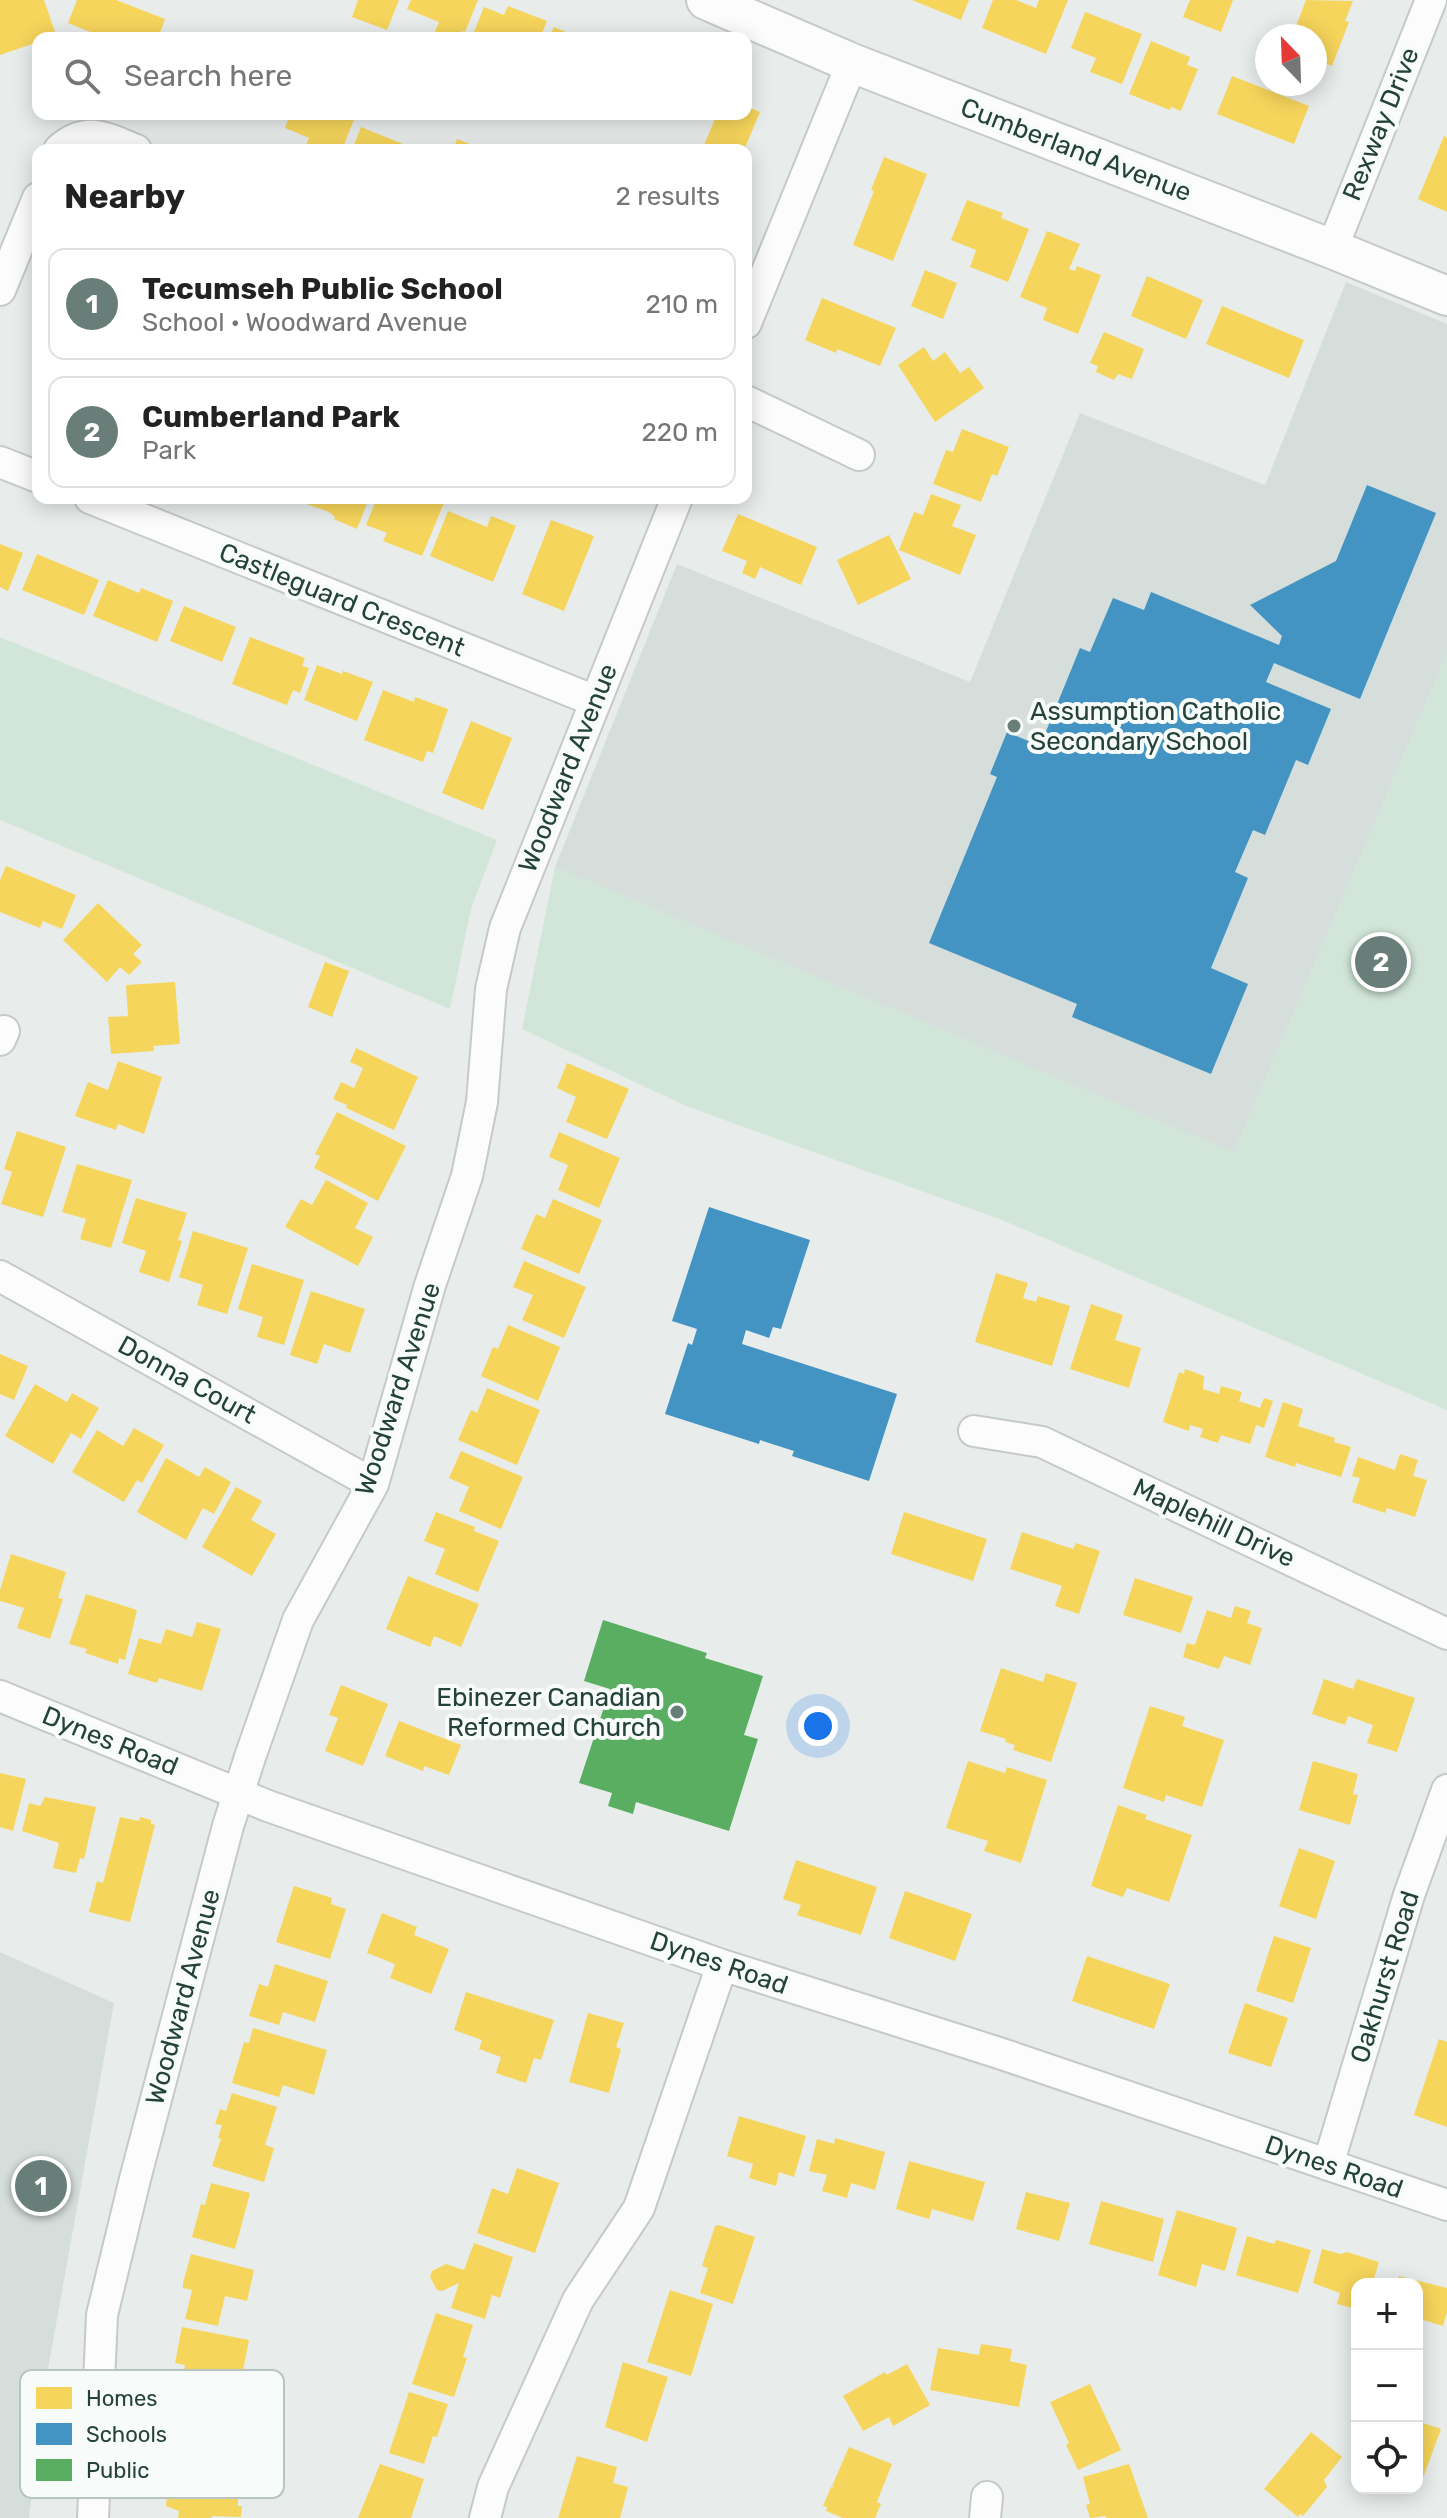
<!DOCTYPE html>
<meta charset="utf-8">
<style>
body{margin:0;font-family:Rubik,sans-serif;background:#f6f6f6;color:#222}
.controls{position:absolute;right:24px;bottom:24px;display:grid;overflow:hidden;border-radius:16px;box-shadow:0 4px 20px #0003}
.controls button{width:72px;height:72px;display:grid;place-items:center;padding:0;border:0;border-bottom:2px solid #e0e0e0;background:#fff;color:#222;font:40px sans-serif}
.compass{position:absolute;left:1255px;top:24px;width:72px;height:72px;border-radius:50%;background:#fff;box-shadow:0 4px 20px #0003;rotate:337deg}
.you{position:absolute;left:818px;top:1726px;width:28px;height:28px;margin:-20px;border:6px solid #fff;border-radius:50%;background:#1a73e8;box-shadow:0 0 0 12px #1a73e833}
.badge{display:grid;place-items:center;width:52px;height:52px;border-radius:50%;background:#697e78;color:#fff;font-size:26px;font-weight:700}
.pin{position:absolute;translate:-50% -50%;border:4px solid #fff;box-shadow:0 2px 8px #0006}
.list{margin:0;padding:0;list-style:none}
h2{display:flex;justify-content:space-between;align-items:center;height:104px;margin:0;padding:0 32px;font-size:34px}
h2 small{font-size:26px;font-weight:400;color:#767676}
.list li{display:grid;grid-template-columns:52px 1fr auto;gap:24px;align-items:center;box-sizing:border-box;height:112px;margin:0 16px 16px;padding:0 16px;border:2px solid #e0e0e0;border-radius:16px}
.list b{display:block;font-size:30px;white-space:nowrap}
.list p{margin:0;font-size:26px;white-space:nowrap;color:#767676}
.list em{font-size:26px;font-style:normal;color:#767676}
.icon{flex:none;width:44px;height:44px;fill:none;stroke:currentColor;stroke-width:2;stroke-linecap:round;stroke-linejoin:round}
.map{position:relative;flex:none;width:1447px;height:2518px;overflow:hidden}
.search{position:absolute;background:#fff;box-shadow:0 4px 20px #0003;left:32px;top:32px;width:720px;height:88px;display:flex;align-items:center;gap:20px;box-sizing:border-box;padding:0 28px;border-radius:16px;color:#767676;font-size:30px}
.panel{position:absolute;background:#fff;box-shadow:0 4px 20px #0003;left:32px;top:144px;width:720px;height:360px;border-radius:16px}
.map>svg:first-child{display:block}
.built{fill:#d6dedb}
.green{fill:#d1e6d8}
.homes{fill:#f6d55c}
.schools{fill:#4393c3}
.public{fill:#5aae61}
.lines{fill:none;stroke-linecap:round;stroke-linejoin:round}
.minor-casing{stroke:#c5cac8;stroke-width:34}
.tertiary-casing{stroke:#c5cac8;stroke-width:42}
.minor{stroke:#fcfcfc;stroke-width:30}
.tertiary{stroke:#fcfcfc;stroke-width:38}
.poi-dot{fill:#697e78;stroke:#f7fbf9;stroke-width:3}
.labels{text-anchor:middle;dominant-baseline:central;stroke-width:8;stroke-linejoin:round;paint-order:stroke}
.street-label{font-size:26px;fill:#24423a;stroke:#f7fbf9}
.poi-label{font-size:26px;fill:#24423a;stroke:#f7fbf9;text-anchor:start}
.key{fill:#f7fbf9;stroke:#b8c4c0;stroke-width:2}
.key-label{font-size:22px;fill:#24423a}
</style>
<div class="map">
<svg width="1447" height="2518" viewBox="0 0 1447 2518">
<rect width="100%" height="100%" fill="#e8edeb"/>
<!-- built -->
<path class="built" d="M1346 282 1447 324V654L1234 1153 555 867 677 564 970 682 1080 413 1265 485Z
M0 1952 114 2003 48 2369 29 2518H0Z"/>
<!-- green -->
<path class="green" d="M0 637 497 840 471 909 450 1009 0 820Z
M1447 654V1410L1002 1220 686 1106 522 1029 555 867 1234 1153Z"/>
<!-- homes -->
<path class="homes" d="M0 0H44L56 35 38 38V42L0 55Z
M77 0H116L165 19 158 38H105L68 23Z
M358 0H399L387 30 352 17Z
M411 0H478L465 32 462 31 460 38H445L434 34 439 22 407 9Z
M912 0H969L961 20Z
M993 0H1016L1036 8 1039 0H1068L1046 54 982 28Z
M1190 0H1233L1221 32 1183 17Z
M1306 0 1353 1 1345 21 1349 22 1332 66 1315 59V36L1293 34Z
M508 6 547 21 540 38 472 37 484 7 504 15Z
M1085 12 1142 34 1122 84 1090 72 1096 58 1071 48Z
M554 27 581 38H549Z
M1151 41 1190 57 1187 65 1198 69 1181 111 1171 107 1170 110 1129 94Z
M1232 76 1309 106 1294 144 1217 114Z
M746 106 760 112 744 150H702L717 114H746Z
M290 114H356L342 150H317L306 145 309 138 285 128Z
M361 127 418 150H352Z
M1444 136 1447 138V212L1418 199Z
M457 139 485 150H453Z
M884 157 927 174 893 261 853 245 874 191 871 190Z
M967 200 1003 213 1001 218 1029 229 1008 282 970 267 976 250 951 240Z
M1047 231 1080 244 1069 269 1075 271 1077 266 1101 275 1078 334 1043 320 1047 308 1020 297Z
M925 270 957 283 943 319 911 306Z
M1147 276 1203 300 1186 339 1131 316Z
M822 298 896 328 880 366 837 349 836 353 805 340Z
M1222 306 1304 340 1289 378 1206 344Z
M1104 332 1144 349 1132 379 1118 374 1114 380 1096 372 1098 366 1090 363Z
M924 347 933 361 945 352 960 373 969 367 984 388 935 422 898 365Z
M962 429 1009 447 997 476 992 474 981 502 933 484 946 450 953 452Z
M931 494 961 505 952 526 976 535 960 575 899 550 914 512 923 515Z
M290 498H369L357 529 334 519 335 517 329 512Z
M377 498H387L399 503 401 498H446L422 556 383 541 387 533 366 525Z
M448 511 487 527 491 516 516 526 493 582 430 556Z
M738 514 817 547 801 585 760 567 755 579 742 573 747 561 722 551Z
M551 520 594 536 564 611 522 594Z
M889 535 911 579 858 605 837 560Z
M0 544 23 553 8 591 0 587Z
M37 554 99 580 84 615 22 590Z
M108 580 139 593 141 588 173 601 157 642 93 616Z
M184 606 236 627 222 662 170 641Z
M250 637 305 658 302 666 309 668 300 693 293 690 287 705 232 684Z
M317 665 342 674 343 671 373 682 357 721 304 700Z
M383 690 414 702 415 697 448 709 433 753 427 751 423 762 364 740Z
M471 721 512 738 483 810 442 793Z
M6 866 76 895 62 929 43 921 40 928 0 912V880Z
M98 903 142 945 133 954 142 962 129 975 120 967 107 982 63 940Z
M325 962 349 971 332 1017 308 1007Z
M175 982 180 1044 153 1046 154 1051 111 1054 108 1017 128 1016 126 985Z
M356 1048 418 1077 394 1130 346 1108 347 1105 333 1099 341 1082 354 1088 363 1068 350 1062Z
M118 1061 162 1077 144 1134 118 1124 116 1130 75 1116 88 1082 108 1090Z
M567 1063 629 1089 607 1139 566 1122 576 1097 557 1088Z
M337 1112 406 1146 378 1201 314 1168 320 1156 315 1154Z
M17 1131 66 1147 43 1217 1 1204 12 1172 4 1169Z
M559 1132 620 1158 599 1208 558 1190 568 1165 549 1157Z
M77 1164 132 1180 111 1248 80 1239 86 1219 62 1212Z
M326 1180 368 1203 355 1228 373 1237 358 1266 285 1227 301 1199 312 1205Z
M136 1198 187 1213 178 1240 182 1241 169 1282 139 1272 146 1251 122 1243Z
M553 1199 602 1220 579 1274 521 1249 536 1214 545 1218Z
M193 1231 248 1248 227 1314 197 1305 203 1285 179 1277Z
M524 1261 586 1287 564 1338 522 1320 533 1295 513 1287Z
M252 1264 304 1280 284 1345 257 1337 263 1317 238 1309Z
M996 1273 1028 1283 1023 1298 1036 1302 1038 1296 1070 1306 1052 1366 975 1342Z
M311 1291 365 1309 350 1353 324 1344 317 1364 290 1355Z
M1091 1304 1123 1315 1115 1340 1141 1348 1129 1388 1070 1369Z
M508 1325 560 1347 538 1401 481 1376 493 1347 498 1349Z
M0 1354 28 1366 14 1400 0 1394Z
M1185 1369 1204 1376 1203 1389 1219 1394 1221 1386 1242 1392 1239 1401 1260 1408 1264 1398 1273 1401 1264 1428 1256 1425 1250 1444 1221 1435 1218 1443 1200 1437 1203 1429 1190 1425 1189 1431 1163 1422 1179 1372 1184 1374Z
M35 1384 67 1402 72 1393 99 1408 81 1439 71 1433 53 1464 5 1436Z
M487 1388 540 1410 517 1465 458 1440 471 1410 477 1413Z
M1283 1402 1303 1409 1298 1426 1335 1438 1334 1442 1351 1447 1341 1477 1296 1463 1295 1467 1265 1457Z
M134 1428 164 1445 142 1483 137 1480 124 1502 72 1472 97 1430 123 1446Z
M461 1451 523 1477 501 1529 459 1511 469 1487 449 1478Z
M1400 1454 1418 1460 1413 1476 1427 1480 1415 1517 1387 1508 1385 1513 1352 1502 1360 1478 1352 1476 1358 1457 1395 1470Z
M166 1458 199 1477 205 1467 231 1482 214 1514 203 1508 186 1540 137 1512Z
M236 1487 262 1501 251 1520 276 1534 252 1576 202 1547Z
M436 1512 475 1527 474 1531 499 1541 478 1592 435 1574 445 1549 424 1541Z
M904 1512 987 1539 973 1581 891 1554Z
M1022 1532 1073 1549 1076 1543 1100 1551 1079 1614 1055 1606 1062 1586 1010 1569Z
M11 1554 66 1572 58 1598 63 1599 50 1639 17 1628 24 1608 0 1601V1590Z
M408 1576 479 1604 461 1647 434 1636 430 1647 386 1629Z
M1135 1578 1193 1597 1181 1633 1123 1615Z
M86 1594 137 1610 125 1660 119 1658 118 1664 85 1653 87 1649 69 1644Z
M1235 1606 1251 1611 1247 1623 1262 1628 1250 1665 1224 1656 1219 1669 1183 1657 1187 1643 1195 1645 1207 1610 1231 1618Z
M197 1622 221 1629 202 1691 159 1678 157 1683 128 1674 139 1638 161 1644 166 1629 192 1637Z
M1001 1668 1043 1682 1046 1673 1077 1683 1051 1762 1013 1750 1015 1745 1005 1742 1006 1739 980 1731Z
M1324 1679 1353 1689 1357 1679 1415 1698 1397 1752 1367 1743 1373 1725 1348 1716 1345 1725 1312 1714Z
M341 1685 388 1704 363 1766 325 1751 338 1718 329 1715Z
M1150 1706 1185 1717 1182 1726 1224 1740 1202 1807 1166 1795 1164 1802 1123 1788Z
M399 1721 461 1745 449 1775 424 1766 423 1771 385 1756Z
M968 1761 1005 1773 1007 1767 1047 1780 1021 1863 984 1851 988 1841 946 1828Z
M1313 1761 1358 1774 1353 1794 1358 1795 1350 1825 1299 1810Z
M0 1773 26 1779 13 1831 0 1827Z
M45 1797 96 1807 84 1859 80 1858 76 1873 53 1868 59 1843 22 1831 29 1803 40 1806Z
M1118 1805 1147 1815 1145 1819 1192 1835 1169 1902 1127 1888 1123 1897 1091 1886Z
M120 1817 139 1821 140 1817 151 1820V1824L155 1825 130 1922 89 1912 97 1881 103 1883Z
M1299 1848 1335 1861 1316 1919 1279 1906Z
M796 1860 877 1887 861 1935 797 1915 801 1905 783 1899Z
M294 1886 332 1898 331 1904 346 1909 330 1959 276 1942Z
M905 1891 972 1914 955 1961 889 1938Z
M382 1913 417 1927 414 1935 449 1949 431 1994 390 1978 395 1964 367 1953Z
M1274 1936 1311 1948 1293 2003 1256 1991Z
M1087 1956 1170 1984 1154 2029 1072 2001Z
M275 1964 328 1981 315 2022 283 2012 279 2025 249 2016 259 1984 268 1987Z
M466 1992 554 2020 541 2060 534 2058 526 2083 496 2073 501 2057 479 2049 482 2040 454 2030Z
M1245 2003 1288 2018 1271 2067 1228 2053Z
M588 2013 624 2023 616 2047 621 2049 609 2093 569 2082Z
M253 2028 327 2050 314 2095 283 2085 279 2097 232 2083 244 2042 249 2043Z
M1439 2039 1447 2042V2127L1414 2115Z
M232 2093 277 2107 265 2145 274 2148 264 2182 212 2166 221 2139 218 2138 222 2125 215 2124 220 2109 226 2111Z
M739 2116 806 2136 794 2177 779 2172 776 2186 749 2178 753 2164 727 2156Z
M835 2138 885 2152 875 2190 851 2183 847 2198 822 2191 827 2175 809 2171 817 2139 834 2144Z
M909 2161 985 2182 973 2221 932 2209 929 2219 896 2209Z
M517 2168 559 2183 535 2253 477 2233 492 2188 508 2194Z
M211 2183 250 2193 235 2249 192 2237 201 2204 205 2205Z
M1026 2192 1070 2203 1059 2241 1016 2229Z
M1101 2201 1164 2219 1153 2262 1089 2244Z
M1177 2210 1237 2228 1225 2271 1202 2264 1196 2287 1158 2275Z
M719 2225 755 2237 733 2304 700 2293 708 2268 702 2266 715 2226Z
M1247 2236 1274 2244 1276 2240 1311 2250 1298 2293 1236 2275Z
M474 2243 513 2257 500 2298 492 2295 485 2319 451 2308 459 2283 442 2291 437 2290 430 2277 432 2271 446 2264 464 2270Z
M1322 2249 1341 2254 1347 2252 1379 2262 1372 2284H1357V2309L1337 2304 1340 2293 1313 2283Z
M191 2254 254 2270 247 2301 225 2296 218 2326 185 2319 192 2290 183 2288V2283Z
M1399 2276 1447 2288V2312L1443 2326 1417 2318V2284H1397Z
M670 2290 713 2304 691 2376 647 2362Z
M436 2313 473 2325 463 2357 467 2358 454 2397 412 2384Z
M182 2327 249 2340 242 2376 220 2371 214 2401 179 2395 185 2365 175 2363Z
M981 2344 1012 2349 1010 2361 1027 2365 1019 2407 930 2390 938 2348 979 2355Z
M623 2362 668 2377 647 2442 605 2427Z
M907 2364 930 2405 893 2426 889 2417 863 2431 843 2396 885 2372 887 2375Z
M1090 2384 1121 2450 1078 2470 1066 2445 1069 2443 1050 2402Z
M409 2392 448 2404 437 2437 433 2436 424 2464 389 2453Z
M1417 2421 1441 2429 1423 2478 1417 2475Z
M1311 2432 1342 2457 1324 2480 1327 2487 1303 2516 1300 2514 1298 2517 1264 2489Z
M849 2447 892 2464 877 2502 881 2504 875 2518H843L826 2511 827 2507 823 2506 831 2487 835 2488 832 2486Z
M577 2456 617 2467 613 2483 628 2487 620 2518H558Z
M380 2464 424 2479 411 2518H358Z
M1129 2464 1148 2518H1106V2516L1090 2518 1086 2505 1090 2504 1083 2477Z
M174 2478 240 2484 239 2488H244L243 2499H238V2506H242L241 2517 212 2516V2518H178L179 2511 166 2506 167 2497H171L172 2491H166L167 2481 174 2482Z"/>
<!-- schools -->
<path class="schools" d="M1367 485 1436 513 1360 699 1274 663 1266 682 1331 709 1308 765 1296 760 1265 835 1253 830 1235 872 1248 878 1211 968 1248 984 1211 1074 1072 1017 1077 1004 929 943 997 777 990 774 1007 732 1040 746 1080 648 1090 652 1113 598 1144 610 1151 592 1279 645 1282 636 1250 605 1336 561Z
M709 1207 810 1240 781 1329 773 1327 769 1338 746 1330 742 1344 897 1394 869 1481 792 1456 794 1451 760 1440 759 1444 665 1414 688 1343 692 1345 697 1329 672 1321Z"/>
<!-- public -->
<path class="public" d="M603 1620 707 1653 705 1658 763 1676 744 1735 758 1739 729 1831 636 1802 633 1814 608 1806 612 1793 579 1783 610 1689 584 1681Z"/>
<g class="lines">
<!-- minor casing -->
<g class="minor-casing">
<path id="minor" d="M59 150C86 125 106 138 136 150
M1332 249 1431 0
M0 290 38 198
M746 323 852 63
M746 401 859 455
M0 462 38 477
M90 498 595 701
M0 1040 4 1031
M0 1276 373 1484
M974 1431 1042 1442 1447 1634
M0 1696 268 1806 722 1965 999 2053 1447 2205
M1328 2165 1409 1895 1447 1790
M93 2518 102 2315 135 2179 228 1826 250 1757 298 1620 373 1484 430 1285 467 1176 482 1102 491 989 505 928 677 498
M485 2518 493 2487 578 2300 639 2208 722 1965
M985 2518 987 2497"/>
</g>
<!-- tertiary casing -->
<g class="tertiary-casing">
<path id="tertiary" d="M706 0 852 63 1332 249 1447 296"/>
</g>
<!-- minor -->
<use href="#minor" class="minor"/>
<!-- tertiary -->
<use href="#tertiary" class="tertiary"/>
</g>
<!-- markers -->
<g class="poi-dot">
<circle cx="1014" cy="726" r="8"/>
<circle cx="677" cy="1712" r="8"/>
</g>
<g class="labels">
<!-- street labels -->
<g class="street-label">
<text transform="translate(1381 124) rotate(-68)">Rexway Drive</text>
<text transform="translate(1076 150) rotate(21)">Cumberland Avenue</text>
<text transform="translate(342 600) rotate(22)">Castleguard Crescent</text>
<text transform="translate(568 768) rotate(-68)">Woodward Avenue</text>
<text transform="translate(187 1380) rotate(29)">Donna Court</text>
<text transform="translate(398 1389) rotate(-72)">Woodward Avenue</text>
<text transform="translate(1214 1523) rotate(25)">Maplehill Drive</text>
<text transform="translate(110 1741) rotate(22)">Dynes Road</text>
<text transform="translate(719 1963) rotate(19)">Dynes Road</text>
<text transform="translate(1385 1977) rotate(-73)">Oakhurst Road</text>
<text transform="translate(183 1997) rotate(-75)">Woodward Avenue</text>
<text transform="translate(1334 2167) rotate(19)">Dynes Road</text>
</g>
<!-- poi labels -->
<g class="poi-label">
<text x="1030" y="711">Assumption Catholic<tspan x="1030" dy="30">Secondary School</tspan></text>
<text x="661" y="1697" text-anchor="end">Ebinezer Canadian<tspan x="661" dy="30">Reformed Church</tspan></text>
</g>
</g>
<!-- legend -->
<rect x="20" y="2370" width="264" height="128" rx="12" class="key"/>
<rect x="36" y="2387" width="36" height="22" fill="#f6d55c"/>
<rect x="36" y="2423" width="36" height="22" fill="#4393c3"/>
<rect x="36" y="2459" width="36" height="22" fill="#5aae61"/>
<g class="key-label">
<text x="86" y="2406">Homes</text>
<text x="86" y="2442">Schools</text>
<text x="86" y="2478">Public</text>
</g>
</svg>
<div class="controls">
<button>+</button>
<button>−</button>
<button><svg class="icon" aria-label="locate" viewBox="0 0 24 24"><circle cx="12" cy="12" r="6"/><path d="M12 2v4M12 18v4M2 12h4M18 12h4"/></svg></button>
</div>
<svg class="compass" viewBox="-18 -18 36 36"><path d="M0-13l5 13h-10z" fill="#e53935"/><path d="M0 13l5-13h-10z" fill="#767676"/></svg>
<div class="you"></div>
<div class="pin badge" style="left:41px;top:2186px">1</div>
<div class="pin badge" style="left:1381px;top:962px">2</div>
<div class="search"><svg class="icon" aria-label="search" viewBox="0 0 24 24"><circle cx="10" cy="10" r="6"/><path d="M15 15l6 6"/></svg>Search here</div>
<section class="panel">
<h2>Nearby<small>2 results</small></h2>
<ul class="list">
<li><span class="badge">1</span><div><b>Tecumseh Public School</b><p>School · Woodward Avenue</p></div><em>210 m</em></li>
<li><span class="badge">2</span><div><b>Cumberland Park</b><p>Park</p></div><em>220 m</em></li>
</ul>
</section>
</div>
